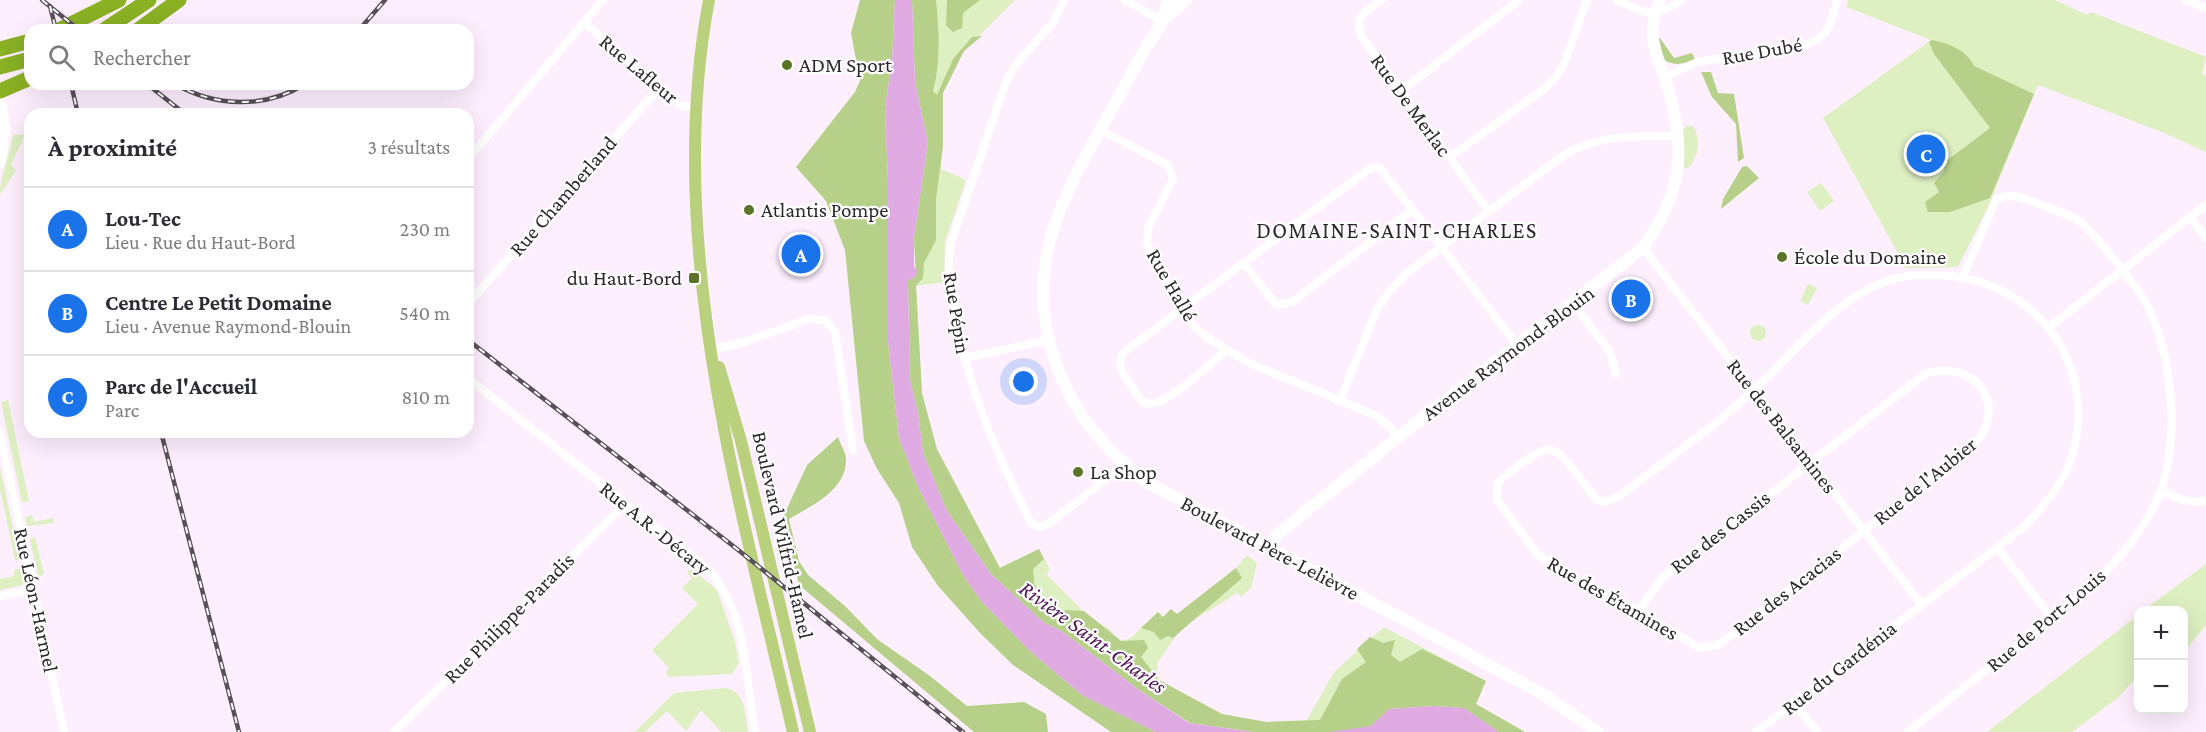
<!DOCTYPE html>
<html lang="fr">
<meta charset="utf-8">
<style>
body{margin:0;font-family:"Crimson Pro",serif;background:#f7f7f7;color:#2b2b33}
.controls{position:absolute;right:18px;bottom:18px;display:grid;overflow:hidden;border-radius:12px;box-shadow:0 6px 24px #0002}
.controls button{width:54px;height:54px;display:grid;place-items:center;padding:0;border:0;border-bottom:2px solid #e1e1e2;background:#fff;color:#2b2b33;font:30px sans-serif}
.you{position:absolute;left:1024px;top:382px;width:21px;height:21px;margin:-15px;border:4px solid #fff;border-radius:50%;background:#1a73e8;box-shadow:0 0 0 9px #1a73e833}
.badge{display:grid;place-items:center;width:39px;height:39px;border-radius:50%;background:#1a73e8;color:#fff;font-size:20px;font-weight:700}
.pin{position:absolute;translate:-50% -50%;border:3px solid #fff;box-shadow:0 2px 6px #0006}
.list{margin:0;padding:0;list-style:none}
h2{display:flex;justify-content:space-between;align-items:center;height:78px;margin:0;padding:0 24px;font-size:26px}
h2 small{font-size:20px;font-weight:400;color:#7c7c81}
.list li{display:grid;grid-template-columns:39px 1fr auto;gap:18px;align-items:center;box-sizing:border-box;height:84px;padding:0 24px;border-top:2px solid #e1e1e2}
.list b{display:block;font-size:22px;white-space:nowrap}
.list p{margin:0;font-size:20px;white-space:nowrap;color:#7c7c81}
.list em{font-size:20px;font-style:normal;color:#7c7c81}
.icon{flex:none;width:33px;height:33px;fill:none;stroke:currentColor;stroke-width:2;stroke-linecap:round;stroke-linejoin:round}
.map{position:relative;flex:none;width:2206px;height:732px;overflow:hidden}
.search{position:absolute;background:#fff;box-shadow:0 6px 24px #0002;left:24px;top:24px;width:450px;height:66px;display:flex;align-items:center;gap:15px;box-sizing:border-box;padding:0 21px;border-radius:18px;color:#7c7c81;font-size:22px}
.panel{position:absolute;background:#fff;box-shadow:0 6px 24px #0002;left:24px;top:108px;width:450px;height:330px;border-radius:18px}
.map>svg:first-child{display:block}
.green{fill:#deefc2}
.forest{fill:#b6d08a}
.water{fill:#dfa9e2}
.lines{fill:none;stroke-linecap:round;stroke-linejoin:round}
.street{stroke:#fff;stroke-width:8}
.secondary{stroke:#fff;stroke-width:12}
.primary{stroke:#b9d07c;stroke-width:12}
.highway{stroke:#8ab124;stroke-width:15}
.rail-casing{stroke:#595059;stroke-width:4.5}
.rail{stroke:#fff;stroke-width:2;stroke-dasharray:7;stroke-linecap:butt}
.poi-dot{fill:#5c7427;stroke:#fff;stroke-width:2}
.labels{text-anchor:middle;dominant-baseline:central;stroke-width:4.5;stroke-linejoin:round;paint-order:stroke}
.street-label{font-size:21px;fill:#2e272e;stroke:#fff}
.poi-label{font-size:21px;fill:#2e272e;stroke:#fff;text-anchor:start}
.neighbourhood-label{font-size:22px;letter-spacing:1.5px;fill:#2e272e;stroke:#fff}
.water-label{font-size:22px;font-style:italic;fill:#531458;stroke:#fff}
</style>
<div class="map">
<svg width="2206" height="732" viewBox="0 0 2206 732">
<rect width="100%" height="100%" fill="#feeffe"/>
<!-- green -->
<path class="green" d="M912 0H1015L964 51 943 93 941 169 966 180 945 242 944 282 916 286 922 393 936 449 999 568 1039 549 1050 569 1047 575 1091 619 1108 628 1121 641 1131 638 1158 612 1163 617 1171 609 1177 614 1236 568 1247 555 1257 563 1251 588 1241 597 1237 593 1181 628 1157 664 1159 680 1222 714 1266 722 1307 720 1334 672 1384 627 1486 681 1476 704 1525 732H1499L1464 708 1254 732 1190 723 991 574 918 413 910 380 908 280 916 277 914 237 928 142Z
M1848 0H2055L2087 15 2091 12 2206 57 2202 74 2206 76V152L2162 132 2038 85 1988 207 1958 267 1906 268 1823 118 1931 40 1846 7Z
M1687 125 1694 127C1701 142 1699 157 1687 169L1683 167V130Z
M25 134 11 165 16 170 0 195C0 174 10 156 13 135Z
M1821 183 1834 201 1820 211 1807 192Z
M1808 284 1817 288 1808 305 1800 301Z
M1750 333a8 8 0 1 1 16 0a8 8 0 1 1-16 0Z
M8 400 29 501 22 502 1 402Z
M0 467 20 560H15L0 489Z
M32 515 34 522 53 518 54 523 27 526 25 517Z
M35 537 44 573 43 575 38 576 30 539Z
M2206 564V625L2186 650 2184 649V610H2144Z
M22 568 25 581 22 585 0 590V579L14 576V570Z
M691 568 717 590 735 642 739 663 732 674 669 677 666 673 669 668 652 650 698 604 682 588 692 578 687 573Z
M2138 615V675L2119 697 2072 732H1987Z
M725 688C746 690 745 716 748 732H721L701 710 686 731 667 711 645 732H635L674 693Z"/>
<!-- forest -->
<path class="forest" d="M860 0H895L892 60 885 108 888 182V341L899 438 918 487 963 575 981 601 1030 651 1082 695 1156 732H1111L1013 665 981 634 938 586 912 547 899 503 877 469 864 441 845 250 826 201 796 167 855 92 860 81 851 33Z
M912 0H936C939 31 941 61 933 91L937 95 953 59 972 37 982 36 964 51 943 93V146L936 199V240L924 263 923 278 916 286 922 393 937 449 1000 568 1039 549 1044 559 1033 569 1034 583 1050 614 1066 610 1084 611 1121 641 1144 640 1148 648 1141 657 1159 680 1222 714 1266 722 1320 720 1342 679 1366 662 1357 649 1370 637 1383 643 1395 640 1391 655 1400 662 1422 649 1486 681 1476 704 1525 732H1499L1464 708 1433 706 1389 709 1371 726 1343 732H1254L1190 723 1139 690 1063 632 1043 622 991 574 947 511 923 453 918 413 910 380 908 280 916 277 914 237 928 142 915 83Z
M947 0H980L963 13 962 28 953 32 946 25Z
M1655 38H1660L1674 58 1692 53 1695 59C1682 65 1674 66 1662 59Z
M1932 40C1948 43 1967 50 1974 66L2034 94 1990 198 1950 212H1928L1925 202 1939 192 1934 183 1945 170 1941 165 1990 128 1934 54 1929 42Z
M1701 72H1711L1718 93 1734 94 1744 158 1738 162 1736 124 1712 97Z
M1747 166 1759 178 1721 209 1723 199 1742 167Z
M838 437C840 443 846 453 846 459 847 490 811 506 789 519L799 561 808 575 845 606 877 639 930 676 967 706 1024 702 1046 714 1048 732H974L799 585 783 520 784 515 807 465Z
M1236 568 1242 578 1173 638 1168 636 1160 640 1154 632 1141 628 1158 612 1163 617 1171 609 1177 614Z"/>
<!-- water -->
<path class="water" d="M895 0H912L915 83 928 142 914 237V267L917 270 916 277 908 280 910 380 918 413 923 453 947 511 991 574 1043 622 1063 632 1139 690 1189 723 1254 732H1156L1082 695 1030 651 981 601 963 575 918 487 899 438 888 341V182L885 108 892 60Z
M1433 706 1464 708 1499 732H1329L1371 726 1389 709Z"/>
<g class="lines">
<!-- street -->
<path class="street" d="M1064 0 1054 21 1015 66 1006 82 951 243C946 269 951 294 956 320 971 396 997 454 1031 523L1039 527 1048 524 1124 465
M1125 0 1162 21
M1381 0C1366 11 1353 17 1362 37L1489 212
M1616 0C1649 13 1651 20 1682 0
M2185 0 2206 8
M584 22 681 106 697 107
M1664 78 1697 62 1807 45C1831 34 1830 24 1837 0
M1401 91 1519 0
M1100 130 1168 165 1173 179 1148 228 1147 244 1152 259 1193 326 1208 338 1249 363 1375 415 1390 427 1397 438
M1450 157 1544 89 1556 77 1564 64 1587 0
M468 159 603 0
M2191 218 2206 238
M1643 248 1921 604
M1244 263 1276 305 1292 302 1412 210
M468 304 658 89
M1573 304 1610 352 1616 374
M2048 328 2206 205
M713 349 745 342 808 319 825 320 835 332 853 450
M1226 350C1212 362 1163 410 1146 403 1138 400 1133 387 1128 381 1121 371 1117 362 1124 352L1372 167 1381 169 1517 345
M964 358 1049 340
M468 378 708 569C748 614 745 676 755 732
M1340 400 1377 309 1391 290 1406 274 1561 157C1600 133 1632 137 1676 136
M0 433 64 732
M2161 491C2176 497 2189 505 2206 500
M1997 547 2052 619
M0 596 33 590
M1638 611 1663 577 1925 374C1977 357 2011 409 1972 446L1729 637 1717 645 1700 648 1638 611 1565 573 1538 555 1497 500 1498 482C1559 433 1550 441 1596 499L1604 502 1620 496C1665 461 1713 428 1755 389 1796 351 1833 300 1887 281 1903 275 1920 274 1936 275 2034 277 2101 364 2071 459 2062 486 2043 506 2025 526L1756 732
M1794 702 1817 732
M394 732 625 504
M1908 732 2096 583C2121 556 2149 524 2161 490 2180 437 2172 353 2146 303 2136 285 2121 268 2108 252 2098 241 2089 227 2076 219 2067 214 2057 211 2047 207 2030 201 2012 190 1996 200L1963 277"/>
<!-- secondary -->
<path class="secondary" d="M1169 0C1165 7 1165 14 1162 21 1159 30 1152 37 1148 44 1137 63 1127 81 1117 100 1096 138 1072 177 1057 218 1019 322 1064 423 1150 484L1543 694 1598 732
M1162 21 1186 0
M0 103 5 128 0 162
M1269 548 1278 534 1397 438 1643 248C1684 190 1687 147 1665 79 1654 47 1646 33 1660 0"/>
<!-- primary -->
<path class="primary" d="M709 0C663 241 739 499 793 732
M719 367 741 441 810 732"/>
<!-- highway -->
<path class="highway" d="M59 30 119 0
M104 30 149 0
M138 30 179 0
M0 49 30 41
M0 67 30 59
M0 91 30 78"/>
<!-- rail casing -->
<g class="rail-casing">
<path id="rail" d="M42 0 79 30
M50 6 56 30
M359 30 385 0
M71 84 78 114
M147 84 185 114
M175 84C215 107 265 109 305 84
M468 340 737 549 963 732
M161 432 239 732"/>
</g>
<!-- rail -->
<use href="#rail" class="rail"/>
</g>
<!-- markers -->
<g class="poi-dot">
<circle cx="787" cy="65" r="6"/>
<circle cx="749" cy="210" r="6"/>
<circle cx="1782" cy="257" r="6"/>
<rect x="688" y="272" width="12" height="12" rx="3"/>
<circle cx="1078" cy="472" r="6"/>
</g>
<g class="labels">
<!-- street labels -->
<g class="street-label">
<text transform="translate(1762 51) rotate(-10)">Rue Dubé</text>
<text transform="translate(639 69) rotate(40)">Rue Lafleur</text>
<text transform="translate(1411 105) rotate(54)">Rue De Merlac</text>
<text transform="translate(563 196) rotate(-49)">Rue Chamberland</text>
<text transform="translate(1172 285) rotate(60)">Rue Hallé</text>
<text transform="translate(957 313) rotate(81)">Rue Pépin</text>
<text transform="translate(1508 353) rotate(-37)">Avenue Raymond-Blouin</text>
<text transform="translate(1782 426) rotate(52)">Rue des Balsamines</text>
<text transform="translate(1925 481) rotate(-39)">Rue de l'Aubier</text>
<text transform="translate(655 528) rotate(39)">Rue A.R.-Décary</text>
<text transform="translate(1720 532) rotate(-38)">Rue des Cassis</text>
<text transform="translate(783 535) rotate(77)">Boulevard Wilfrid-Hamel</text>
<text transform="translate(1270 548) rotate(28)">Boulevard Père-Lelièvre</text>
<text transform="translate(1787 591) rotate(-38)">Rue des Acacias</text>
<text transform="translate(1613 598) rotate(30)">Rue des Étamines</text>
<text transform="translate(36 600) rotate(78)">Rue Léon-Harmel</text>
<text transform="translate(509 618) rotate(-45)">Rue Philippe-Paradis</text>
<text transform="translate(2046 620) rotate(-40)">Rue de Port-Louis</text>
<text transform="translate(1839 668) rotate(-38)">Rue du Gardénia</text>
</g>
<!-- poi labels -->
<g class="poi-label">
<text x="799" y="65">ADM Sport</text>
<text x="761" y="210">Atlantis Pompe</text>
<text x="1794" y="257">École du Domaine</text>
<text x="682" y="278" text-anchor="end">du Haut-Bord</text>
<text x="1090" y="472">La Shop</text>
</g>
<!-- neighbourhood labels -->
<g class="neighbourhood-label">
<text x="1397" y="230">DOMAINE-SAINT-CHARLES</text>
</g>
<!-- water labels -->
<g class="water-label">
<text transform="translate(1093 637) rotate(36)">Rivière Saint-Charles</text>
</g>
</g>
</svg>
<div class="controls">
<button>+</button>
<button>−</button>
</div>
<div class="you"></div>
<div class="pin badge" style="left:801px;top:254px">A</div>
<div class="pin badge" style="left:1631px;top:299px">B</div>
<div class="pin badge" style="left:1926px;top:154px">C</div>
<div class="search"><svg class="icon" aria-label="search" viewBox="0 0 24 24"><circle cx="10" cy="10" r="6"/><path d="M15 15l6 6"/></svg>Rechercher</div>
<section class="panel">
<h2>À proximité<small>3 résultats</small></h2>
<ul class="list">
<li><span class="badge">A</span><div><b>Lou-Tec</b><p>Lieu · Rue du Haut-Bord</p></div><em>230 m</em></li>
<li><span class="badge">B</span><div><b>Centre Le Petit Domaine</b><p>Lieu · Avenue Raymond-Blouin</p></div><em>540 m</em></li>
<li><span class="badge">C</span><div><b>Parc de l'Accueil</b><p>Parc</p></div><em>810 m</em></li>
</ul>
</section>
</div>
